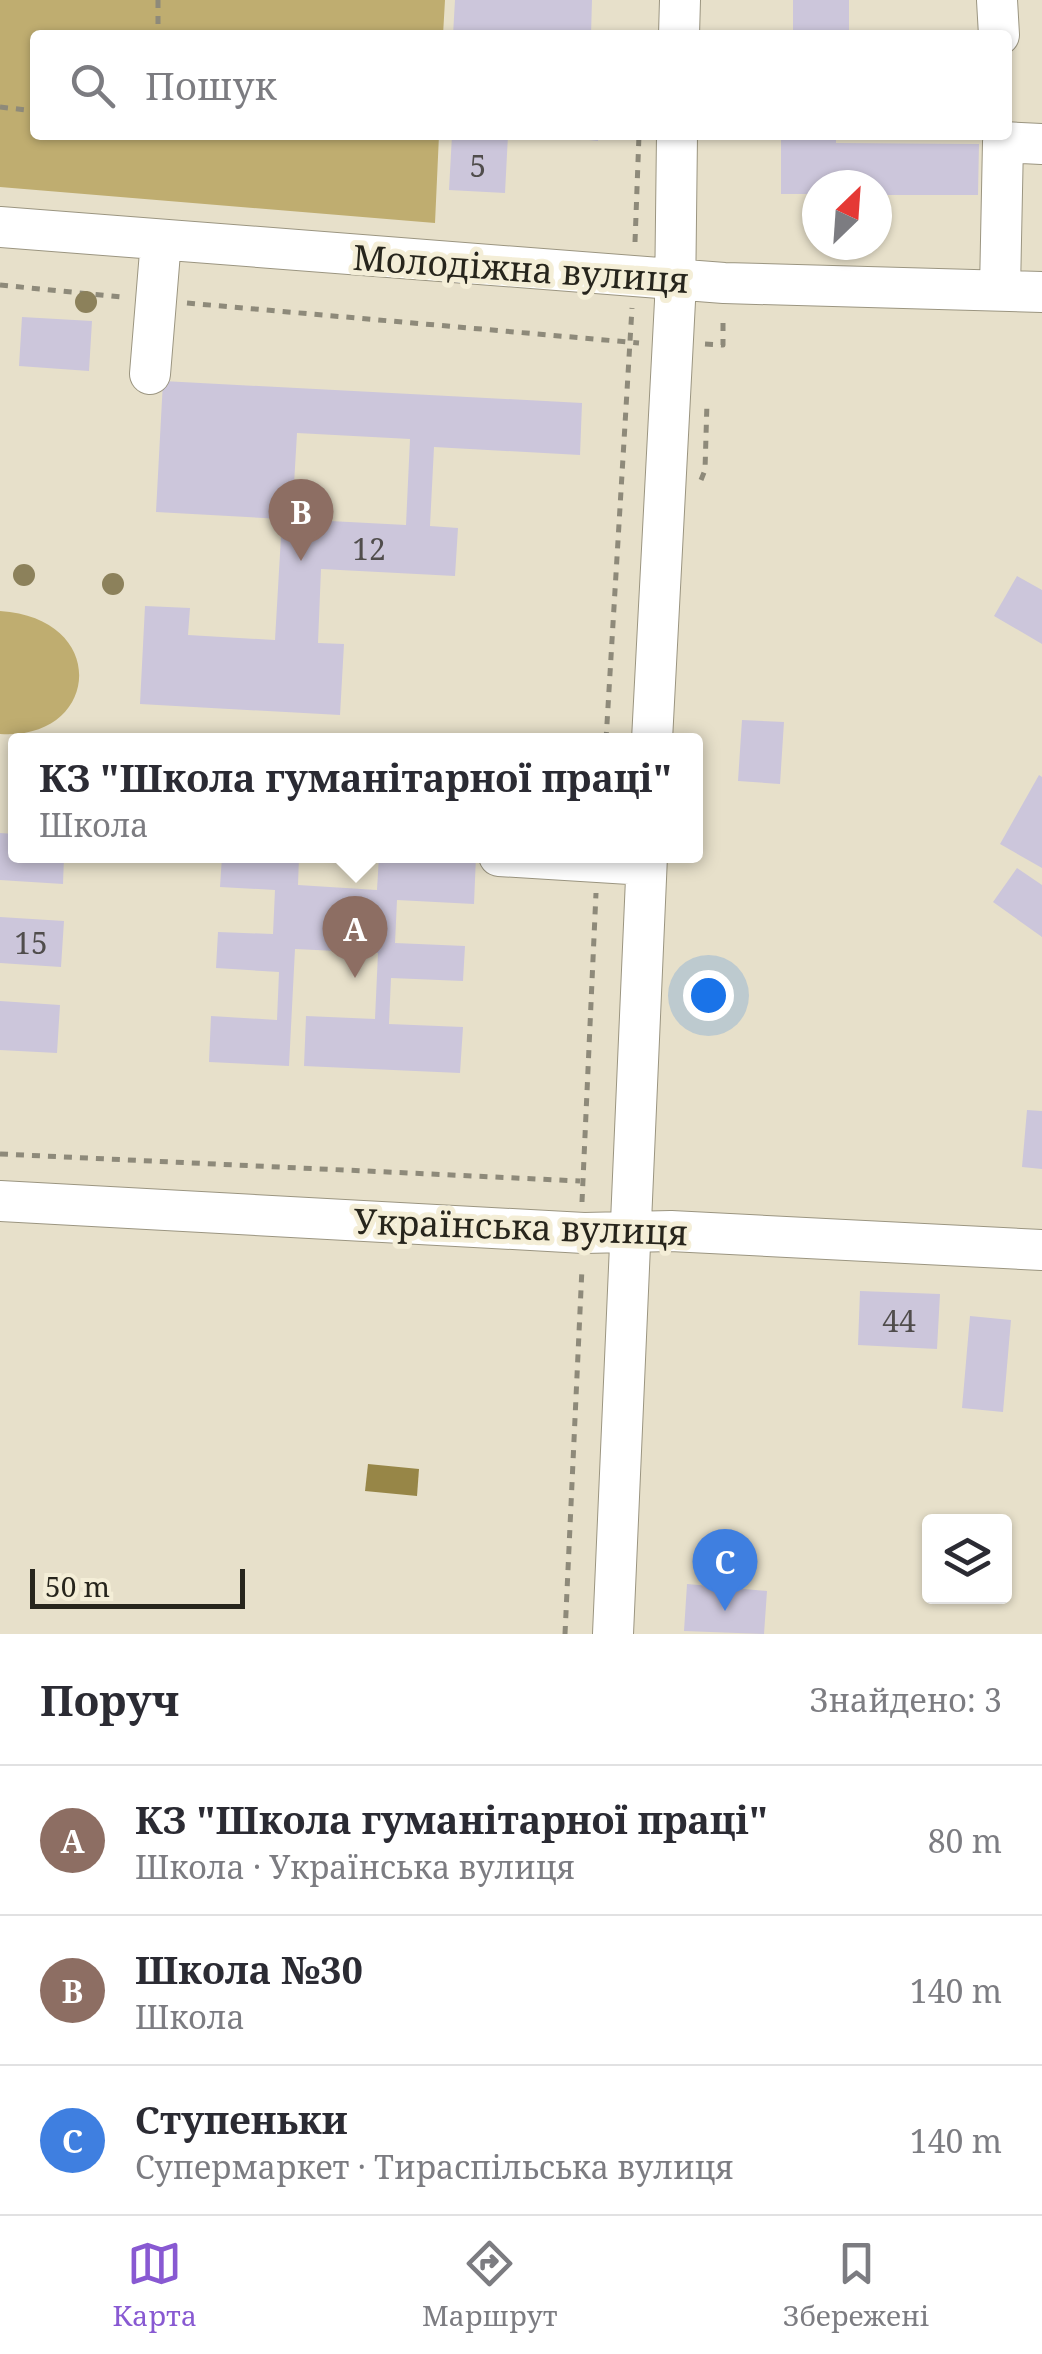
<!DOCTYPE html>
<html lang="uk">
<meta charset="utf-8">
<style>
body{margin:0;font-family:"Noto Serif",serif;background:#f2f2f3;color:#2b2b33}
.controls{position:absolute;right:30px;bottom:30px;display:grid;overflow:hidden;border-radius:10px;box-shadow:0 2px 8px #0004}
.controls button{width:90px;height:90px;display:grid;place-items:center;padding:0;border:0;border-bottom:2px solid #e1e1e2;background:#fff;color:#2b2b33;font:50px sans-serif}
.compass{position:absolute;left:802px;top:170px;width:90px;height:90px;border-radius:50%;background:#fff;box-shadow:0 2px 8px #0004;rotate:25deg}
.scale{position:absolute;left:30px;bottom:25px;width:215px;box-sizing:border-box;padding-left:10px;border:5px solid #27251c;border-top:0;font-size:28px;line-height:35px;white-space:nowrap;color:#27251c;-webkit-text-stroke:8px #f4eed7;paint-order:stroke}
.you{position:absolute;left:708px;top:995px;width:35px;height:35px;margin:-25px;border:8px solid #fff;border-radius:50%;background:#1a73e8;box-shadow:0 0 0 15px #1a73e833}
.badge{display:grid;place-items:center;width:65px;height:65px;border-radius:50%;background:#8859d2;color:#fff;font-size:32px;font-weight:700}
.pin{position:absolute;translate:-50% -82px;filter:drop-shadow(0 2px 5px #0008)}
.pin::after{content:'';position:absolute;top:52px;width:35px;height:30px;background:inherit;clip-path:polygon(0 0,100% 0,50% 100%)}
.popup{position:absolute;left:8px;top:733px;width:695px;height:130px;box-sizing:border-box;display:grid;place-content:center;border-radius:10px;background:#fff;filter:drop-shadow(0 2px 8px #0005);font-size:32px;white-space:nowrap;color:#7c7c81}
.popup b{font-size:38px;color:#2b2b33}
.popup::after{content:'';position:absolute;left:50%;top:100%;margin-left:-20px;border:20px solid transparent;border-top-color:#fff}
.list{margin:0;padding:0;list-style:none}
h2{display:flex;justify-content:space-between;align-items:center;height:130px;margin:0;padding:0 40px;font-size:42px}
h2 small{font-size:32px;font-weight:400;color:#7c7c81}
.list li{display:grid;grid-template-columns:65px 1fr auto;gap:30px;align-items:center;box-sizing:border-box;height:150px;padding:0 40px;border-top:2px solid #e1e1e2}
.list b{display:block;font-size:38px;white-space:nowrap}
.list p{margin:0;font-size:32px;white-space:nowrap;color:#7c7c81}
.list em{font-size:32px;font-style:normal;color:#7c7c81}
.icon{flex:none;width:55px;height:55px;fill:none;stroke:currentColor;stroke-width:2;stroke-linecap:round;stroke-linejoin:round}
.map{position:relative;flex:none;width:1042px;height:1634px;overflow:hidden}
.search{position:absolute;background:#fff;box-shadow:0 2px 8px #0004;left:30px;right:30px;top:30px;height:110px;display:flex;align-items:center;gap:25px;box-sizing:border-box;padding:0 35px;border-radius:10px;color:#7c7c81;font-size:38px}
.sheet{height:580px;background:#fff}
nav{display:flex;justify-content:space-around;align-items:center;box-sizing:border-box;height:140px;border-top:2px solid #e1e1e2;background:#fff;font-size:28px;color:#7c7c81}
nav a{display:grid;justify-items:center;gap:5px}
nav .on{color:#8859d2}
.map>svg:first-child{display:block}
.green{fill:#bfad70}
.water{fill:#978647}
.building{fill:#ccc6db;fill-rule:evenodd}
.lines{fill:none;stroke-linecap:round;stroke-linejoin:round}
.minor-casing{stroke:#9b9580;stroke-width:42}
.path{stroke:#8e8a7a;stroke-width:5;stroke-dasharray:8 8;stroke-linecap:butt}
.minor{stroke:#fff;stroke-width:40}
.tree{fill:#8c815b}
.labels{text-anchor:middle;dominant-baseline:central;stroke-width:10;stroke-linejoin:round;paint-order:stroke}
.number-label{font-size:30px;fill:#504d4c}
.street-label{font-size:35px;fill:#27251c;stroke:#f4eed7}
</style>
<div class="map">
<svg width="1042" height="1634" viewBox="0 0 1042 1634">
<rect width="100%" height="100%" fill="#e7e0ca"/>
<!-- green -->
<path class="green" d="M0 0H445L443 35H35V135H439L435 223 0 187Z
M0 611C111 618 100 741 0 734Z"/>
<!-- water -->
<path class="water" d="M368 1464 419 1469 417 1496 365 1491Z"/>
<!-- building -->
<path class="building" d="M455 0H592L591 35H453Z
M793 0H849V35H793Z
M452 135H508L505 193 449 190Z
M546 135H598V141Z
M781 135H836V143L979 144 978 195H877V185H817V194H781Z
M22 317 92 321 89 371 19 366Z
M163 381 582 403 580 455 434 447 430 526 458 528 455 576 321 569 318 643 344 644 340 715 140 704 145 606 190 608 188 635 275 640 282 519 156 512ZM297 433 410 439 406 525 292 519Z
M1017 576 1042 590V644L994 616Z
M742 720 784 722 780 784 738 781Z
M1039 775 1042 777V868L1000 844Z
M0 833 15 834V856H64L63 884 0 880Z
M222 856H299L298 885 377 890 379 856H476L474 904 397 900 395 943 465 946 463 981 391 978 389 1024 463 1027 460 1073 304 1066 306 1016 375 1019 378 953 295 949 289 1066 209 1062 211 1016 277 1020 279 972 216 968 218 932 273 934 275 890 220 887Z
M1017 868 1042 885V937L993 902Z
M0 917 64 921 61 967 0 963Z
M0 1001 60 1005 57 1053 0 1050Z
M1027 1110 1042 1111V1169L1022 1167Z
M860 1291 940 1294 937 1349 858 1345Z
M970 1316 1011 1320 1003 1412 962 1408Z
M687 1584 767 1591 764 1634 684 1631Z"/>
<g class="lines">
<!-- minor casing -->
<g class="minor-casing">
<path id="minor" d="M997 0 999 35
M679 35 680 0
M0 227 724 283 1042 292
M1000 290 1003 142 1042 144
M150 374 161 240
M652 740 675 301 677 135
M499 856 646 865
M0 1201 584 1233 671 1231 1042 1250
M613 1634 647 856"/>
</g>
<!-- path -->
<path class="path" d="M158 0V35
M0 107 35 111
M635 242 639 135
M0 285 121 297
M187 303 639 343
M705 344 723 345V318
M701 480 705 470 707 402
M606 740 632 308
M0 1154 580 1181
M582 1202 596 893
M565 1634 582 1268"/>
<!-- minor -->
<use href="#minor" class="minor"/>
</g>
<!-- trees -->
<g class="tree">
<circle cx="86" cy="302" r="11"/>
<circle cx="24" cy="575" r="11"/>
<circle cx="113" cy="584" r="11"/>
</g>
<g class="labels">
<!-- number labels -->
<g class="number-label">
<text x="478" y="165">5</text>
<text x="369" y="548">12</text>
<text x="31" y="942">15</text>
<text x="899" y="1320">44</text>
</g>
<!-- street labels -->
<g class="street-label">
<text transform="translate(521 268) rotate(4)">Молодіжна вулиця</text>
<text transform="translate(521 1226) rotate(2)">Українська вулиця</text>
</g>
</g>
</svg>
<div class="controls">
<button><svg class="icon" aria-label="layers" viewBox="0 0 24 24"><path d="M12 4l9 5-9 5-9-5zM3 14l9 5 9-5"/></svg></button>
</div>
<svg class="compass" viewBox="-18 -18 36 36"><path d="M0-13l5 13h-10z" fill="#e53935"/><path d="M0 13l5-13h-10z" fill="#7c7c81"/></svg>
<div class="scale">50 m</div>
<div class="you"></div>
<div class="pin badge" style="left:355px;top:978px;background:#8d6e63">A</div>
<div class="popup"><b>КЗ &quot;Школа гуманітарної праці&quot;</b>Школа</div>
<div class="pin badge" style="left:301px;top:561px;background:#8d6e63">B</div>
<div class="pin badge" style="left:725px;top:1611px;background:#3f7fe0">C</div>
<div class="search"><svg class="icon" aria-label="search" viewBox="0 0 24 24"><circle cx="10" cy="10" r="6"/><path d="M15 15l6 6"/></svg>Пошук</div>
</div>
<section class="sheet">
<h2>Поруч<small>Знайдено: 3</small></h2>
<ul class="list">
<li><span class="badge" style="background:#8d6e63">A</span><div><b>КЗ &quot;Школа гуманітарної праці&quot;</b><p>Школа · Українська вулиця</p></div><em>80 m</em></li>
<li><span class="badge" style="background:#8d6e63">B</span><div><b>Школа №30</b><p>Школа</p></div><em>140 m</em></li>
<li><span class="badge" style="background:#3f7fe0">C</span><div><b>Ступеньки</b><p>Супермаркет · Тираспільська вулиця</p></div><em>140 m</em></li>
</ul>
</section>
<nav>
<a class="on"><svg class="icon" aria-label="map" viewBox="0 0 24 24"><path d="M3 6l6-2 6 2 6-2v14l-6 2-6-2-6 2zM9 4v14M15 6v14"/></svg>Карта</a>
<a><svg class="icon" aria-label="directions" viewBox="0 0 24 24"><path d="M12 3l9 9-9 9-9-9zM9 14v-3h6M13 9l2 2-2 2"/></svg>Маршрут</a>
<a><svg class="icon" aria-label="saved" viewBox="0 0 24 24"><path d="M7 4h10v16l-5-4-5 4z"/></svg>Збережені</a>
</nav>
